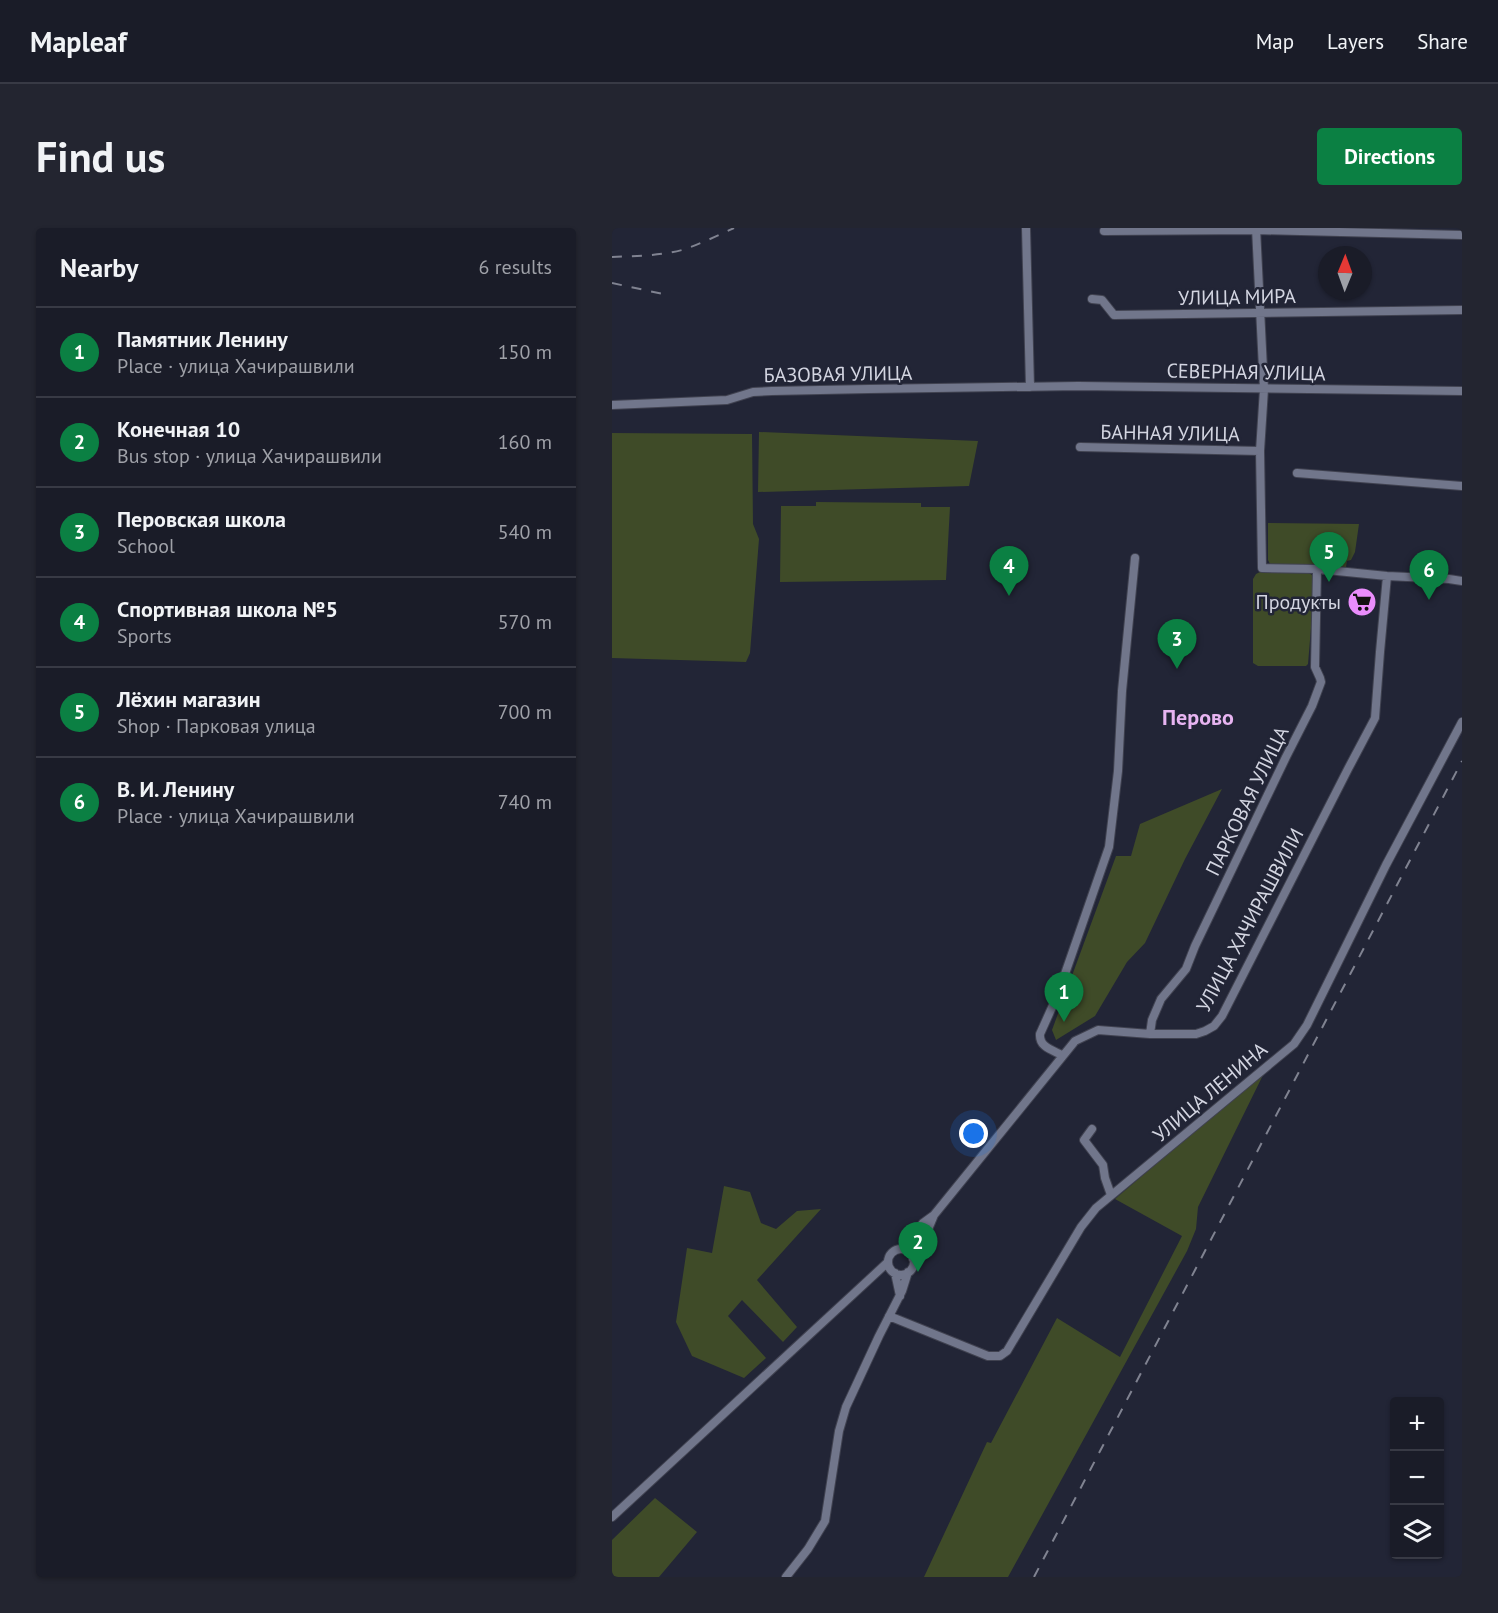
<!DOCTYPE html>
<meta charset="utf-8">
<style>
body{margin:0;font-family:"PT Sans",sans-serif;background:#232530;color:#f1f3f6}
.controls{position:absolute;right:18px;bottom:18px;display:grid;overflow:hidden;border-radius:6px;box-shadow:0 2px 4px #0004}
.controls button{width:54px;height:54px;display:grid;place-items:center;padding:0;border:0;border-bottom:2px solid #383a45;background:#1a1c28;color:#f1f3f6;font:30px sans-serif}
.compass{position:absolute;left:706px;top:18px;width:54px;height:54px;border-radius:50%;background:#1a1c28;box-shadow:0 2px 4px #0004;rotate:1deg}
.you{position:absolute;left:362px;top:906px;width:21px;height:21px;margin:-15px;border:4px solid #fff;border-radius:50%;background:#1a73e8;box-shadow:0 0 0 9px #1a73e833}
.badge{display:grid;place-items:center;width:39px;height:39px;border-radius:50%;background:#0b8043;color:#fff;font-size:20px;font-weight:700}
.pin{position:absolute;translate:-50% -50px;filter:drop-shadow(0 2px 3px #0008)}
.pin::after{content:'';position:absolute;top:32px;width:21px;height:18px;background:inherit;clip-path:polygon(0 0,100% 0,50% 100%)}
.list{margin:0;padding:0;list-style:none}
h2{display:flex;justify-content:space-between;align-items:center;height:78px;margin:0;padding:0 24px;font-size:26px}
h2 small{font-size:20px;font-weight:400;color:#9fa1a8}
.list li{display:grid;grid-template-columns:39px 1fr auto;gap:18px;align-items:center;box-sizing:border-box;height:90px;padding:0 24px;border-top:2px solid #383a45}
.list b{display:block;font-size:22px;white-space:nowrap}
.list p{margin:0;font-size:20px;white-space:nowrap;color:#9fa1a8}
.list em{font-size:20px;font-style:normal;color:#9fa1a8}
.icon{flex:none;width:33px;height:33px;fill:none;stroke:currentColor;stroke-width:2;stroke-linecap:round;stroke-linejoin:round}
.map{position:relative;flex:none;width:850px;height:1349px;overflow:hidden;border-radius:6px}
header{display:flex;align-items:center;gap:36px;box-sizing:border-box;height:84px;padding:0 30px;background:#1a1c28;border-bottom:2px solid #383a45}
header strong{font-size:28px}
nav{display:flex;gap:33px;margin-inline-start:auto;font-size:21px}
.intro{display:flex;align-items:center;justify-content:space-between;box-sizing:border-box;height:144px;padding:0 36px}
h1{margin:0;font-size:42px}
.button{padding:15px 27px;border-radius:6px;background:#0b8043;color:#fff;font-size:21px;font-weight:700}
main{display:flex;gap:36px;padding:0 36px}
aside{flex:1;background:#1a1c28;border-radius:6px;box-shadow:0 2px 4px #0004}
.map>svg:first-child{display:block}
.green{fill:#3f4b28}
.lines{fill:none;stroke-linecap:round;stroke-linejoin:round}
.minor-casing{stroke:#404250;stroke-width:10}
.minor{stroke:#71768b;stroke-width:8}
.rail{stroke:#808391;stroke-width:2;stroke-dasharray:10 10;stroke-linecap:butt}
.labels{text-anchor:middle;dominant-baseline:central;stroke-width:5;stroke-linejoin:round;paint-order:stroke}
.street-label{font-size:20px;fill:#d3d5e1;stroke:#222536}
.poi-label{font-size:20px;fill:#d3d5e1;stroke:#222536;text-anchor:end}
.quarter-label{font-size:22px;font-weight:bold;fill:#e7b4f1;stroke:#222536}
</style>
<header>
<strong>Mapleaf</strong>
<nav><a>Map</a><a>Layers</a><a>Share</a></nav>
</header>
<div class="intro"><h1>Find us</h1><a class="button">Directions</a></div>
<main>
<aside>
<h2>Nearby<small>6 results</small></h2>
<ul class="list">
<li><span class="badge">1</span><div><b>Памятник Ленину</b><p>Place · улица Хачирашвили</p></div><em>150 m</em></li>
<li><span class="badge">2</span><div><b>Конечная 10</b><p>Bus stop · улица Хачирашвили</p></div><em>160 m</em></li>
<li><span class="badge">3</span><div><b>Перовская школа</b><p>School</p></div><em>540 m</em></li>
<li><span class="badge">4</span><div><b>Спортивная школа №5</b><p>Sports</p></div><em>570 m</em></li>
<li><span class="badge">5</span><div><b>Лёхин магазин</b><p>Shop · Парковая улица</p></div><em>700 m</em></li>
<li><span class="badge">6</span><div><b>В. И. Ленину</b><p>Place · улица Хачирашвили</p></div><em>740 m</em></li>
</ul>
</aside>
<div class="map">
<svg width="850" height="1349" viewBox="0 0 850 1349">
<rect width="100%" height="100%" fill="#222536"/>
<!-- green -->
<path class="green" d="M147 204 366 213 357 258 146 264Z
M0 205 140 206 141 296 147 311 138 425 134 434 0 430Z
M204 274 309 275V279H338L334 352 168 354 169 278H204Z
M656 295 747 296 743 324 739 332 735 333 734 339 659 338 656 332Z
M648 344 697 345 700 347 702 353V397L699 400 696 436 694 438H646L641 435V351L644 346Z
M610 561 573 631 533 715 515 734 483 788 444 812 440 802 504 628H519L528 596Z
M653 843 586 979 584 1001 575 1023 396 1349H312L375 1214 379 1215 445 1090 508 1129 570 1008 503 971Z
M112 958 138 964 149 995 164 1001 185 983 209 981 145 1052 185 1099 171 1114 130 1072 116 1088 154 1130 132 1150 80 1128 64 1094 75 1020 100 1025Z
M43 1270 85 1304 47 1349H0V1312Z"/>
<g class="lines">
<!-- minor casing -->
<g class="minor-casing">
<path id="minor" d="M414 0 418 159
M644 0 652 161 648 223 650 340 705 341 775 348 837 351 850 353
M492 3 644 2 850 7
M480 71 490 72 502 87 850 82
M0 177 115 172 141 164 160 163 257 161 466 158 850 163
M468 219 648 223
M685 245 850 258
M538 806 540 792 549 771 574 741 583 718 674 529 700 478 709 454 708 450 703 439 705 341
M450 827C440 822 427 819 428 806L446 766 497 619 506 543 510 463 523 330
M480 901 472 912 491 937 493 950 499 967
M291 1021 311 995 322 987 463 813 486 802 538 806H584L593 803 602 798 610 788 736 541 763 490 768 424 775 348
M276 1034a13 13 0 1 1 26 0a13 13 0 1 1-26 0Z
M301 1031 317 999 322 987
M283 1045 288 1068
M277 1088 376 1128H388L395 1123 469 999 484 980 682 816 695 797 774 637 850 494
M0 1289 276 1034
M174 1349 196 1321 213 1293 227 1203 234 1179 267 1108 290 1063 296 1044"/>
</g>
<!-- minor -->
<use href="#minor" class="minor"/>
<!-- rail -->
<path class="rail" d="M0 29C23 28 47 28 70 22 88 16 105 8 122 0
M0 55 51 66
M422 1349 850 533"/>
</g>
<!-- icons -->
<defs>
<g id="supermarket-disc" transform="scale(1.5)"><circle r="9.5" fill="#ea8dfc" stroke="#222536"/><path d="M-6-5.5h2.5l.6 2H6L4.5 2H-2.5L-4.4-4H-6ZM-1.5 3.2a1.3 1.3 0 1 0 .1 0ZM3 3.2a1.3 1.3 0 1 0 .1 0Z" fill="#111"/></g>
</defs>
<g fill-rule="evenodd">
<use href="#supermarket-disc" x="750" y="374"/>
</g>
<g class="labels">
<!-- street labels -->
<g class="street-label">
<text transform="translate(625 69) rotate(-1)">УЛИЦА МИРА</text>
<text transform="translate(634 144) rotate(1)">СЕВЕРНАЯ УЛИЦА</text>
<text transform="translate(226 146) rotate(-1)">БАЗОВАЯ УЛИЦА</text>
<text transform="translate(558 205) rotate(1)">БАННАЯ УЛИЦА</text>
<text transform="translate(635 573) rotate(-64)">ПАРКОВАЯ УЛИЦА</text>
<text transform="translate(638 692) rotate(-62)">УЛИЦА ХАЧИРАШВИЛИ</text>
<text transform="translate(598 864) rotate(-40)">УЛИЦА ЛЕНИНА</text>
</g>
<!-- poi labels -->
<g class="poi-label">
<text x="729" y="374">Продукты</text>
</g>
<!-- quarter labels -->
<g class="quarter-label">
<text x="586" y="489">Перово</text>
</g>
</g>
</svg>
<div class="controls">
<button>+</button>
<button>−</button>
<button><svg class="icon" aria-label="layers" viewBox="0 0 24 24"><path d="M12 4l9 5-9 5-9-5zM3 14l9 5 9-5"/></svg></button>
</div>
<svg class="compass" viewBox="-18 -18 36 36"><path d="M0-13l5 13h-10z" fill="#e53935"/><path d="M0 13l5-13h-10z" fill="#9fa1a8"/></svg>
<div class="you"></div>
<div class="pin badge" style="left:452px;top:794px">1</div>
<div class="pin badge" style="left:306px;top:1044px">2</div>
<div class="pin badge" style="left:565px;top:441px">3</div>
<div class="pin badge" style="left:397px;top:368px">4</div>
<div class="pin badge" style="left:717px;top:354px">5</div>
<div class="pin badge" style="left:817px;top:372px">6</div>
</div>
</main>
